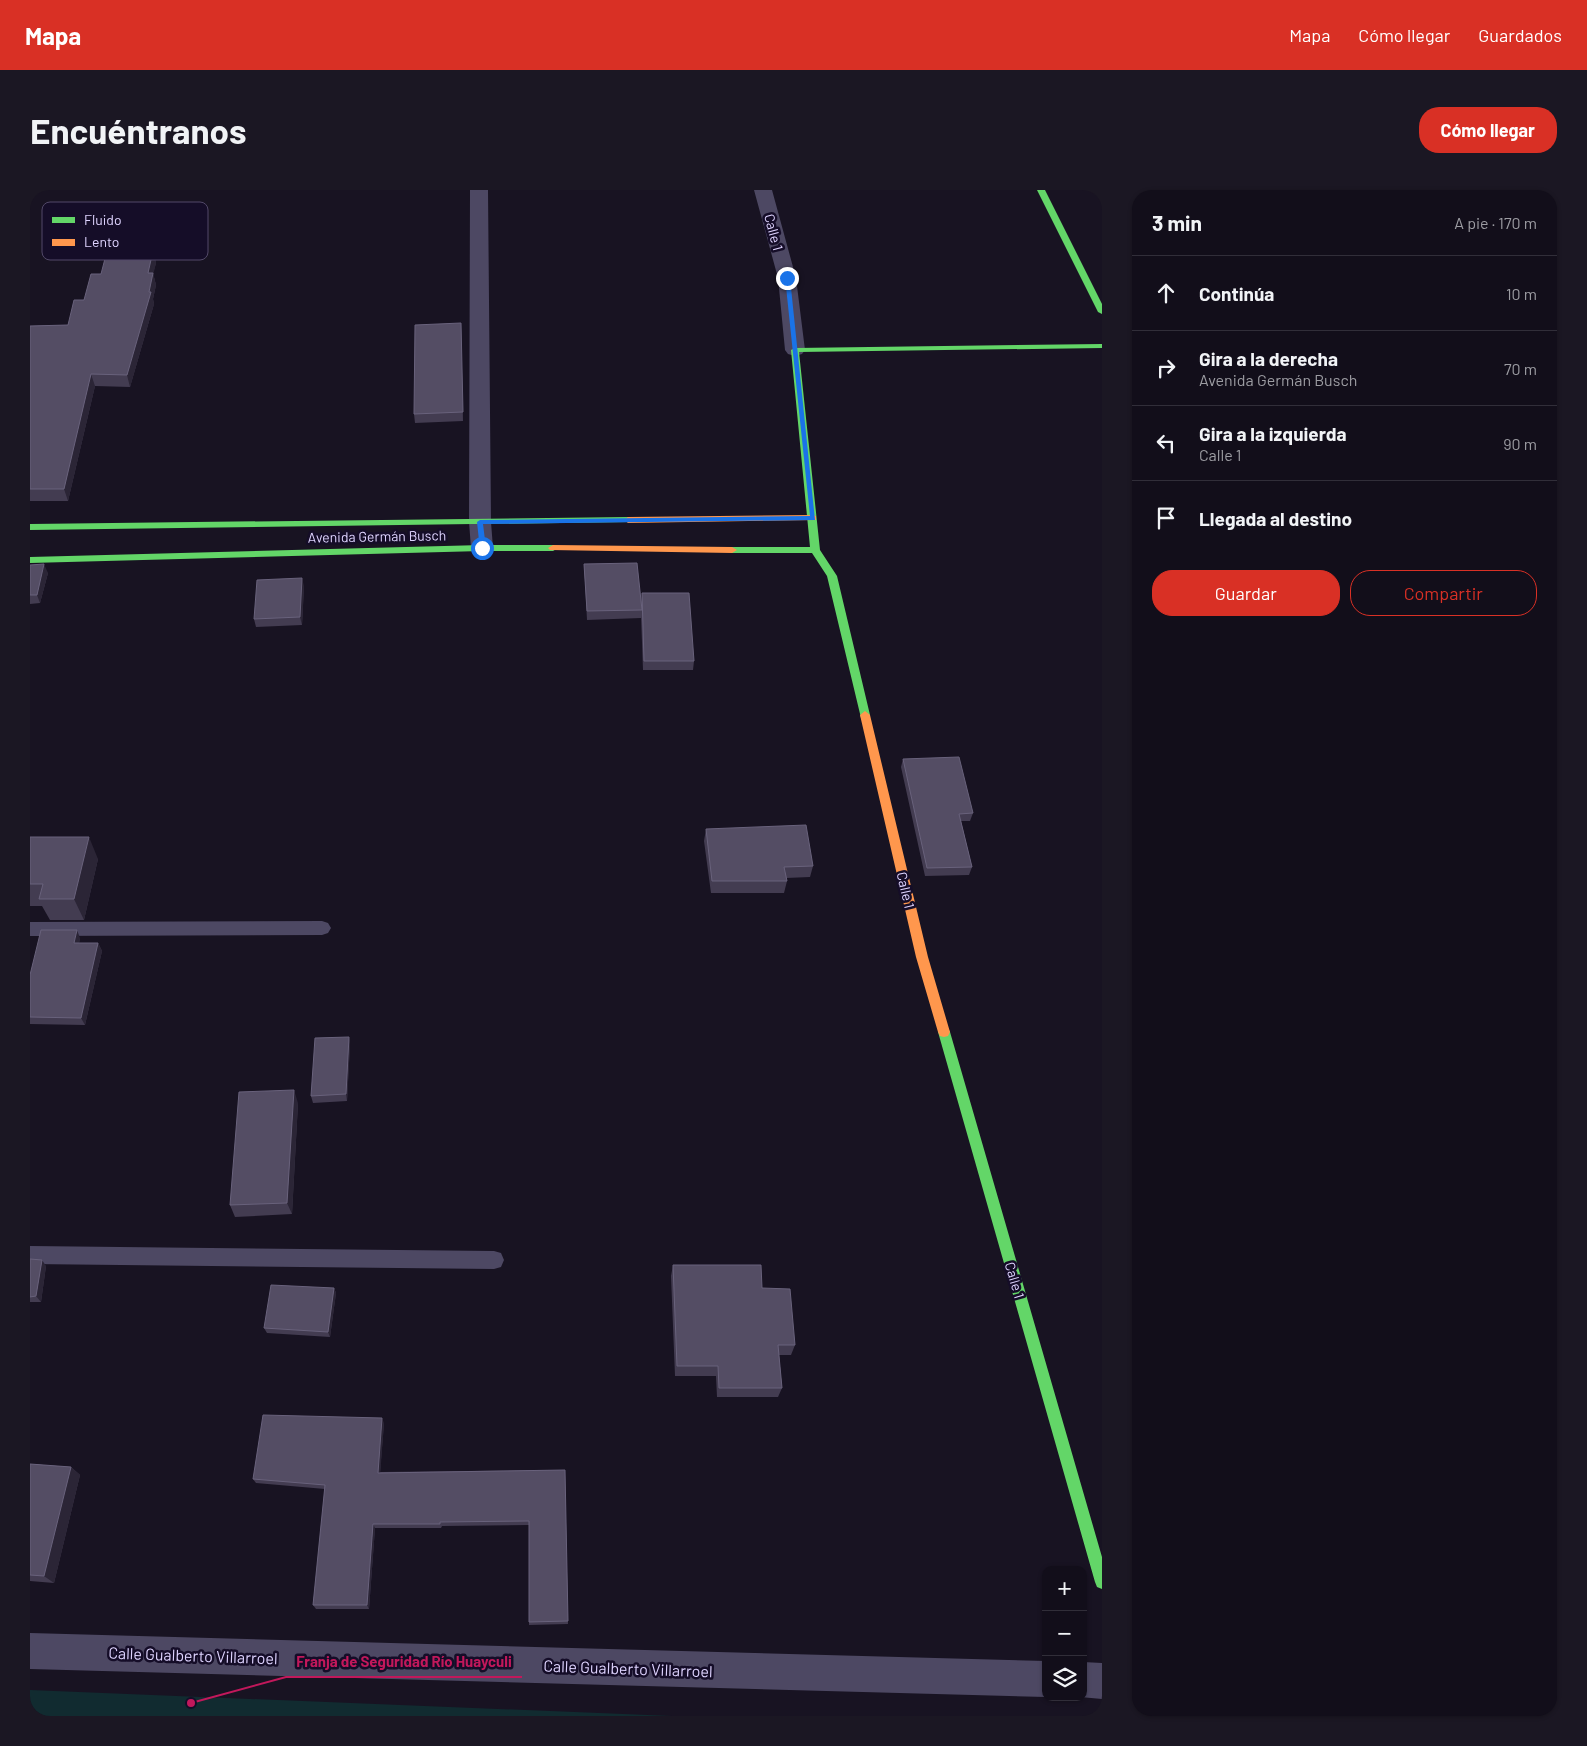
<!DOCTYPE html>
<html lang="es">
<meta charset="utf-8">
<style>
body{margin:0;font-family:Barlow,sans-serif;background:#1b1723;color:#f1f3f6}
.controls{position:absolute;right:15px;bottom:15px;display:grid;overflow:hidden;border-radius:10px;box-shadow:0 1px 4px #0004}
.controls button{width:45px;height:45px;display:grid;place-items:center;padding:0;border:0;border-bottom:1px solid #312e39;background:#120e1a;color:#f1f3f6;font:25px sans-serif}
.stop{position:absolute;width:15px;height:15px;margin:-11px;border:4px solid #1a73e8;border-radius:50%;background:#fff}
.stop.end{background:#1a73e8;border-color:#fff;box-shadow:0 1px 5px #0008}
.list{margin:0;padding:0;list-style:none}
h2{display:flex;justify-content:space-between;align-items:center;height:65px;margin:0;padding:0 20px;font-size:21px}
h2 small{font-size:16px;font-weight:400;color:#9c9ca2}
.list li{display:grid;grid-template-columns:32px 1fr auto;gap:15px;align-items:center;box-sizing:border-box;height:75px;padding:0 20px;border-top:1px solid #312e39}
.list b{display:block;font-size:19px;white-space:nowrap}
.list p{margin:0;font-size:16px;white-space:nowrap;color:#9c9ca2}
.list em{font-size:16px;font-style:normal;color:#9c9ca2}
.actions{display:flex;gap:10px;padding:15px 20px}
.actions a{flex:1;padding:11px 0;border:1px solid #d93025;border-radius:20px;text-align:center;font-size:18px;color:#d93025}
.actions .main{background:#d93025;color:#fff}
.icon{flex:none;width:28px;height:28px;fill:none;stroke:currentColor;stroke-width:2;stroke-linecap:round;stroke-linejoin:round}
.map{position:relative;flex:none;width:1072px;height:1526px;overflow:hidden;border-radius:20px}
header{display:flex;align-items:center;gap:30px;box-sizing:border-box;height:70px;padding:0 25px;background:#d93025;color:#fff}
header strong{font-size:24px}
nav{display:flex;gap:28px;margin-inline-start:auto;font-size:18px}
.intro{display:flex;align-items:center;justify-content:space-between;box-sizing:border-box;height:120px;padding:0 30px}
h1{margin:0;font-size:35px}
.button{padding:12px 22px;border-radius:20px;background:#d93025;color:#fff;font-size:18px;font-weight:700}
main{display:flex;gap:30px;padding:0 30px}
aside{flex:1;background:#120e1a;border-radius:20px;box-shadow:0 1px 4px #0004}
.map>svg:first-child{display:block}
.green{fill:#112b30}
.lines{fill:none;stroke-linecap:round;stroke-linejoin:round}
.lane{fill:#4d4863;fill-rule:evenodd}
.street{fill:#4d4863;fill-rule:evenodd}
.fast{fill:#63d668;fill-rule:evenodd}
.slow{fill:#ff974d;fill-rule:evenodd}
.wall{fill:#433c51}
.shaded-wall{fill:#2b2536}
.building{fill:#544d64;stroke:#69627c}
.route{fill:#1a73e8}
.labels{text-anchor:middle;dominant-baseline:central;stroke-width:5;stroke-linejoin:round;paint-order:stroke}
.street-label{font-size:14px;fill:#dfd4ff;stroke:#150d28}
.near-street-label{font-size:16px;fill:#dfd4ff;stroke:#150d28}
.key{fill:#150d28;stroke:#524968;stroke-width:1}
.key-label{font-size:14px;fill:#dfd4ff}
.leader{fill:none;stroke:#c2185b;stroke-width:2}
.callout-dot{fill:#c2185b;stroke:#150d28;stroke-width:2}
.callout-label{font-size:15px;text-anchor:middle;font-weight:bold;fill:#c2185b;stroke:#150d28;stroke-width:5;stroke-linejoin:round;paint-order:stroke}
</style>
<header>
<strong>Mapa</strong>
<nav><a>Mapa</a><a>Cómo llegar</a><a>Guardados</a></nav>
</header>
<div class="intro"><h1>Encuéntranos</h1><a class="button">Cómo llegar</a></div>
<main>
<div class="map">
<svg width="1072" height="1526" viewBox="0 0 1072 1526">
<rect width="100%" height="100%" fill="#181322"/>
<!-- green -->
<path class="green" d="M0 1500 642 1526H0Z"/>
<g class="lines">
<!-- lane -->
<path class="lane" d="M292 731 298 733 301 738 298 743 292 745 0 746V732Z
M0 1056 464 1061 471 1063 474 1070 471 1077 464 1079 0 1074Z"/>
<!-- street -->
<path class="street" d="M440 0H458L461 332 463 358 460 363 452 366 444 363 441 358 439 332Z
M724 0H742L766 88 775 160 772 164 765 166 758 164 755 160 748 88Z
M0 1443 1016 1471V1507L0 1479Z
M1053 1472 1072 1473V1509L1050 1507H1053Z"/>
<!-- fast -->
<path class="fast" d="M1007 0H1015L1072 114V124L1068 122Z
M1072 154V158L769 162 790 360 807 386 840 525 839 528H831L797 386 782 363H702L697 360 702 357H780L761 160 765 158Z
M598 327 602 330 601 332 0 340V334Z
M452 355H523L528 358 523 361H452L0 373V367Z
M914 837 918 838 920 842 1072 1367V1399L1067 1397 1065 1392 908 842 910 838Z"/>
<!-- slow -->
<path class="slow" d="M783 325 786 326V330L598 333 594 330 598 327Z
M523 355 702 357 707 360 702 363 520 360 518 358Z
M835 521 840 525 898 767 920 842 918 846 914 847 910 846 908 842 886 767 830 525Z"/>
</g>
<!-- wall -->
<path class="wall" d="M123 61 126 73 123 83 126 95 123 109 124 114 100 197 65 196 38 311H0V136L38 135 71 84Z
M431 133 433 231 385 233 384 224Z
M554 374 611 412 612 403 664 471 663 480H613L611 426V428L557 430Z
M0 375 18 383 10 413 0 414Z
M274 396 272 435 226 437 224 429Z
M873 569 943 623 940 631H931L942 677 939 685 895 686 871 577Z
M676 639 783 676 780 687 756 688 757 691 754 703H681L674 651Z
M0 647 68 669 54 730H20L12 716H0Z
M50 748 49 753H68L72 761 55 835 0 834V785Z
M319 847 320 854 317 911 283 913 281 906Z
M268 913 262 1024 205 1027 200 1015Z
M0 1069 16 1076 11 1112H0Z
M643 1075 732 1098 765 1155 761 1165H749L752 1198 748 1207H687L686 1186H645L641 1086Z
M304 1098 306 1103 300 1147 237 1143 234 1138Z
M354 1233 350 1282 535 1280 538 1434 499 1435V1335L412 1336 411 1338H345L339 1419H286L283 1415 295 1299 226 1293 223 1289Z
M0 1274 41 1277 50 1285 24 1393 0 1391Z"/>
<!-- shaded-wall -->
<path class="shaded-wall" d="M123 61 126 73 123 86V83L126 95 123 109 124 114 100 197 97 185 119 102 118 83Z
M61 184 65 196 38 311 34 299Z
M14 374 18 383 10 413 7 405Z
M272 388 274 396 272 435 270 427Z
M59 647 68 669 54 730 44 709Z
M47 740 50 748 48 761 44 753Z
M68 753 72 761 55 835 51 828Z
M319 847 320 854 317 911 316 904Z
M264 900 268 913 262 1024 257 1013Z
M12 1070 16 1076 11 1112 6 1106Z
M304 1098 306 1103 300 1147 298 1142Z
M352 1228 354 1233 350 1287 348 1283Z
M41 1277 50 1285 24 1393 14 1386Z
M343 1334 345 1338 339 1419 337 1415Z"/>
<!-- building -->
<path class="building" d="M77 61H123L118 83H123L119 102H121L97 185 61 184 34 299H0V136L38 135 44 110H54L61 84H71Z
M431 133 433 222 384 224 385 135Z
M607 373 612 420 557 421 554 374Z
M14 374 7 405H0V375Z
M272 388 270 427 224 429 227 390Z
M612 403H659L664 471H614Z
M929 567 943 623 929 624 942 677 897 678 873 569Z
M776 635 783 676 754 677 757 691H682L676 639Z
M0 647H59L44 709H9L13 694H0Z
M11 740H47L44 753H68L51 828 0 827V785Z
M319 847 316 904 281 906 285 848Z
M264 900 257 1013 200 1015 209 902Z
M0 1069 12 1070 6 1106 0 1107Z
M643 1075H731L732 1098 760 1099 765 1155H748L752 1198H689L688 1176H647Z
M241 1095 304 1098 298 1142 234 1138Z
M233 1225 352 1228 348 1283 535 1280 538 1431 499 1432V1331L410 1332V1334H343L337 1415H283L295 1295 223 1289Z
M0 1274 41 1277 14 1386 0 1385Z"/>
<!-- route -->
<path class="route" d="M755 87 760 88 785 330 453 334 456 358 450 360 447 332 450 330 780 326Z"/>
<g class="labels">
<!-- street labels -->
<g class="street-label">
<text transform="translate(744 42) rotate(75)">Calle 1</text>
<text transform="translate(347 346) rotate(-1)">Avenida Germán Busch</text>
<text transform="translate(876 700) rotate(77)">Calle 1</text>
<text transform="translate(985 1090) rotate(74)">Calle 1</text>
</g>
<!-- near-street labels -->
<g class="near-street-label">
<text transform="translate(163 1465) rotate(2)">Calle Gualberto Villarroel</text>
<text transform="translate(598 1478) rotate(2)">Calle Gualberto Villarroel</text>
</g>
</g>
<!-- legend -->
<rect x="12" y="12" width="166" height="58" rx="8" class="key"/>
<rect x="22" y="27" width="23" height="6" fill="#63d668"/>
<rect x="22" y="49" width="23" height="7" fill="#ff974d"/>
<g class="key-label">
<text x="54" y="35">Fluido</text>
<text x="54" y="57">Lento</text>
</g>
<!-- callouts -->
<path class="leader" d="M161 1513L256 1487H492"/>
<circle class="callout-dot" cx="161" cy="1513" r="5"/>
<g class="callout-label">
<text x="374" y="1477">Franja de Seguridad Río Huayculi</text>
</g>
</svg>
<div class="controls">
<button>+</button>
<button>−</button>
<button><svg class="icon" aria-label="layers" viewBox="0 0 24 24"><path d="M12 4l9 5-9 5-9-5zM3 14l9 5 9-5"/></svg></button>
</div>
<div class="stop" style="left:452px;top:358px"></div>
<div class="stop end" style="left:757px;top:88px"></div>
</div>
<aside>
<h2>3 min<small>A pie · 170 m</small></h2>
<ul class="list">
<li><svg class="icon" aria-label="ahead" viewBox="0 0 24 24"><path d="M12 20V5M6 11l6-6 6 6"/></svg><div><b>Continúa</b></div><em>10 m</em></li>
<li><svg class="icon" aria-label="right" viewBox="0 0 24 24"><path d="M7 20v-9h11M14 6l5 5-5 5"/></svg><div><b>Gira a la derecha</b><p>Avenida Germán Busch</p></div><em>70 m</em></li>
<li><svg class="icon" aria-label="left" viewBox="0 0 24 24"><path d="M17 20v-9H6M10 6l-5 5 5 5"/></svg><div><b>Gira a la izquierda</b><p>Calle 1</p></div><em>90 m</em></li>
<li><svg class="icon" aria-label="arrive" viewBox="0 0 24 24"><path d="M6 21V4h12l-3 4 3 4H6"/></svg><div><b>Llegada al destino</b></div></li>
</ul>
<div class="actions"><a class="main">Guardar</a><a>Compartir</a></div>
</aside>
</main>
